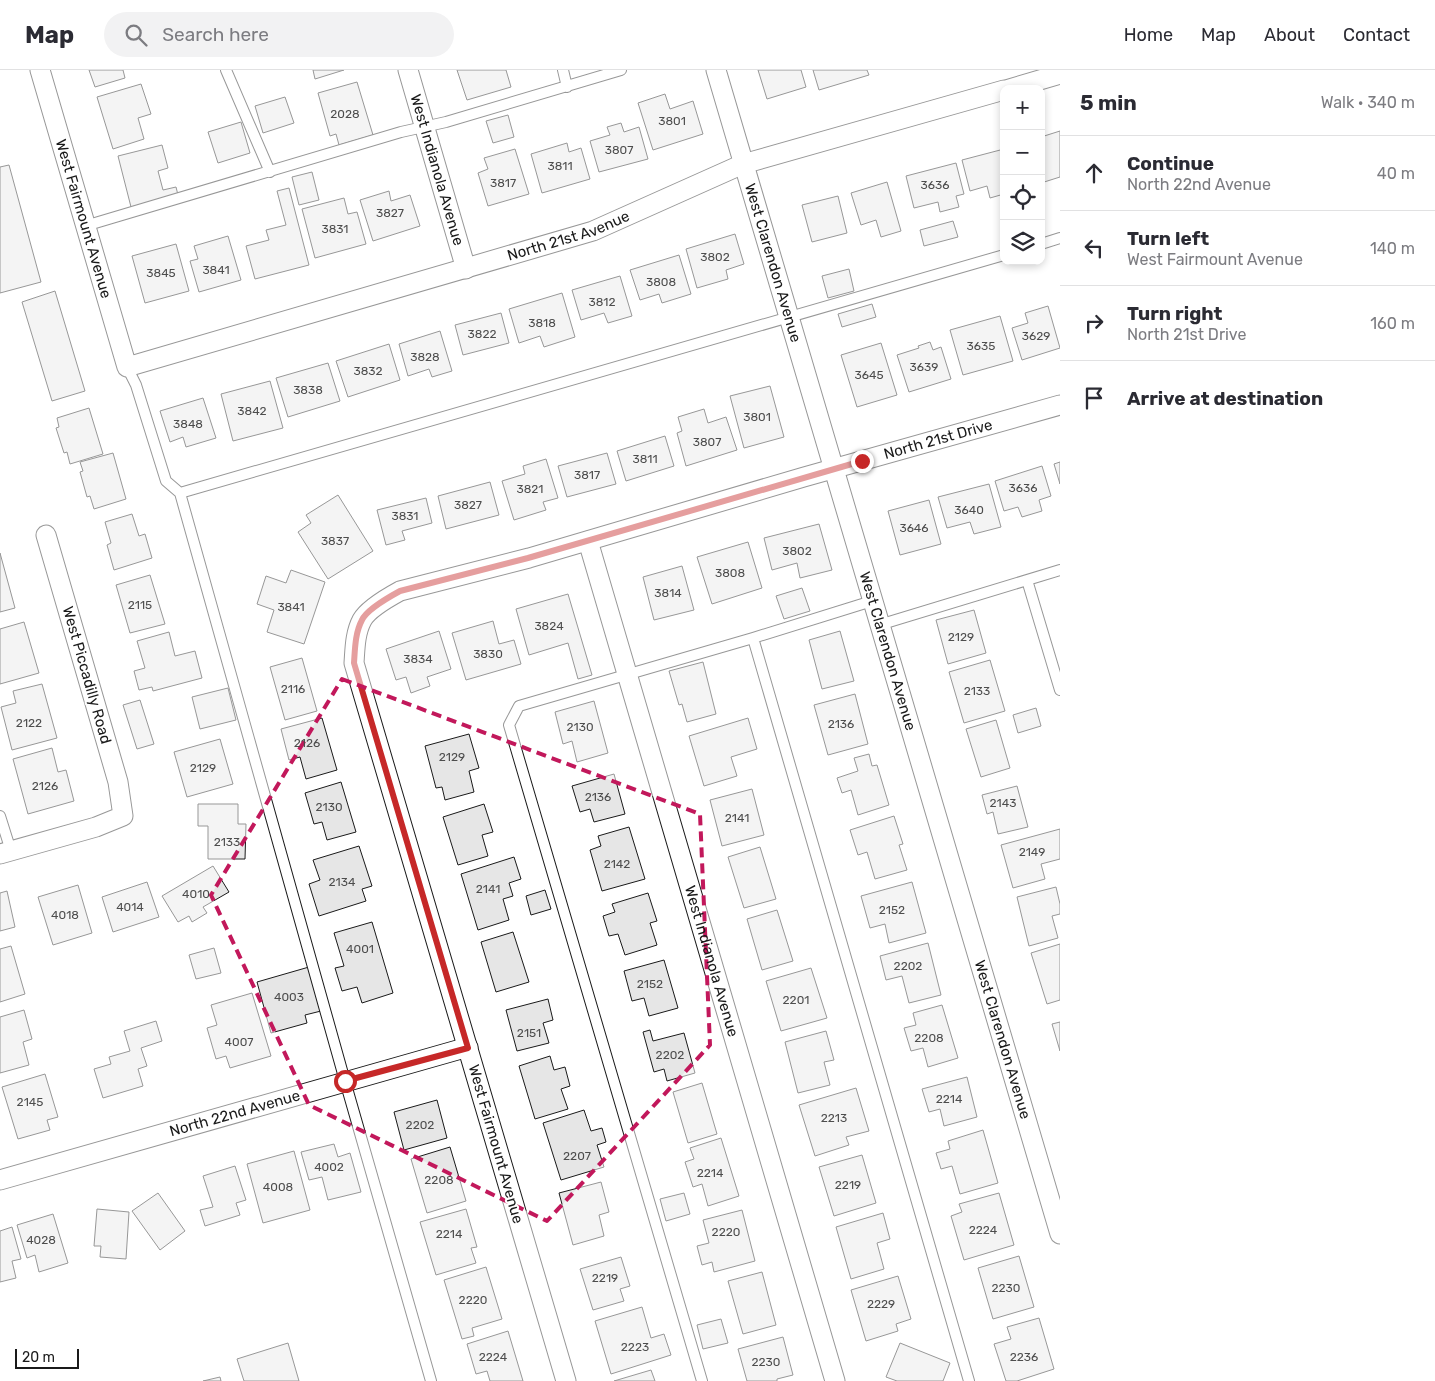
<!DOCTYPE html>
<meta charset="utf-8">
<style>
body{margin:0;font-family:Rubik,sans-serif;background:#f2f2f3;color:#2b2b33}
.controls{position:absolute;right:15px;top:15px;display:grid;overflow:hidden;border-radius:10px;box-shadow:0 2px 8px #0003}
.controls button{width:45px;height:45px;display:grid;place-items:center;padding:0;border:0;border-bottom:1px solid #e1e1e2;background:#fff;color:#2b2b33;font:25px sans-serif}
.scale{position:absolute;left:15px;bottom:12px;width:64px;box-sizing:border-box;padding-left:5px;border:2px solid #1a1a1a;border-top:0;font-size:14px;line-height:18px;white-space:nowrap;color:#1a1a1a;-webkit-text-stroke:4px #fff;paint-order:stroke}
.stop{position:absolute;width:15px;height:15px;margin:-11px;border:4px solid #c62828;border-radius:50%;background:#fff}
.stop.end{background:#c62828;border-color:#fff;box-shadow:0 1px 5px #0008}
.list{margin:0;padding:0;list-style:none}
h2{display:flex;justify-content:space-between;align-items:center;height:65px;margin:0;padding:0 20px;font-size:21px}
h2 small{font-size:16px;font-weight:400;color:#7c7c81}
.list li{display:grid;grid-template-columns:32px 1fr auto;gap:15px;align-items:center;box-sizing:border-box;height:75px;padding:0 20px;border-top:1px solid #e1e1e2}
.list b{display:block;font-size:19px;white-space:nowrap}
.list p{margin:0;font-size:16px;white-space:nowrap;color:#7c7c81}
.list em{font-size:16px;font-style:normal;color:#7c7c81}
.icon{flex:none;width:28px;height:28px;fill:none;stroke:currentColor;stroke-width:2;stroke-linecap:round;stroke-linejoin:round}
.map{position:relative;flex:none;width:1060px;height:1311px;overflow:hidden}
header{display:flex;align-items:center;gap:30px;box-sizing:border-box;height:70px;padding:0 25px;background:#fff;border-bottom:1px solid #e1e1e2}
header strong{font-size:24px}
nav{display:flex;gap:28px;margin-inline-start:auto;font-size:18px}
.search{width:350px;height:45px;background:#f2f2f3;display:flex;align-items:center;gap:12px;box-sizing:border-box;padding:0 18px;border-radius:28px;color:#7c7c81;font-size:19px}
main{display:flex}
aside{flex:1;background:#fff}
.map>svg:first-child{display:block}
.building{fill:#e6e6e6;stroke:#1a1a1a}
.lines{fill:none;stroke-linecap:round;stroke-linejoin:round}
.service-casing{stroke:#1a1a1a;stroke-width:12}
.minor-casing{stroke:#1a1a1a;stroke-width:21}
.service{stroke:#fff;stroke-width:10}
.minor{stroke:#fff;stroke-width:19}
.route{stroke:#c62828;stroke-width:6}
.marked{fill:none;stroke:#c2185b;stroke-width:4;stroke-dasharray:10 6;stroke-linejoin:round}
.labels{text-anchor:middle;dominant-baseline:central;stroke-width:4;stroke-linejoin:round;paint-order:stroke}
.number-label{font-size:12px;fill:#4d4d4d}
.street-label{font-size:15px;fill:#1a1a1a;stroke:#fff}
</style>
<header>
<strong>Map</strong>
<div class="search"><svg class="icon" aria-label="search" viewBox="0 0 24 24"><circle cx="10" cy="10" r="6"/><path d="M15 15l6 6"/></svg>Search here</div>
<nav><a>Home</a><a>Map</a><a>About</a><a>Contact</a></nav>
</header>
<main>
<div class="map">
<svg width="1060" height="1311" viewBox="0 0 1060 1311">
<rect width="100%" height="100%" fill="#fff"/>
<!-- building -->
<path class="building" d="M89 0H123L125 8 95 17Z
M313 0H344L315 9Z
M457 0H506L511 17 467 30Z
M758 0H801L806 17 767 29Z
M813 0H867L869 5 819 20Z
M357 12 373 65 339 75 336 64 330 66 318 23Z
M141 14 151 44 138 48 144 69 113 79 97 27Z
M665 24 670 39 693 31 703 64 653 80 638 33Z
M285 27 294 53 263 63 255 36Z
M508 45 514 67 493 73 486 51Z
M241 52 250 83 218 93 208 62Z
M621 53 624 62 639 57 648 89 599 102 590 71 610 65 607 57Z
M1060 61V107L1041 113V67Z
M567 73 569 82 581 78 590 109 542 123 531 84Z
M162 75 168 98 158 101 163 120 176 117 178 125 131 137 118 86Z
M515 79 529 124 488 136 478 103 488 99 484 88Z
M1004 79V124L990 128 987 116 970 121 962 90Z
M956 93 964 124 956 126 959 137 940 142 938 132 914 138 906 106Z
M9 95 41 212 0 223V97Z
M312 102 319 130 299 135 292 107Z
M887 112 901 161 881 167 876 150 861 155 851 123Z
M289 118 309 195 255 209 246 176 269 170 266 160 286 155 277 121Z
M389 121 391 131 410 125 420 156 373 171 360 130Z
M838 126 847 163 812 172 802 135Z
M344 128 348 144 357 142 366 174 315 188 302 139Z
M953 151 958 167 924 176 920 160Z
M735 164 744 194 726 200 728 209 697 218 686 179Z
M228 166 241 210 199 222 190 191 198 189 194 176Z
M176 174 189 221 145 233 132 186Z
M679 185 691 224 662 233 659 224 640 230 630 200Z
M849 199 854 221 828 228 822 206Z
M620 206 632 246 608 253 604 243 581 250 572 220Z
M55 221 85 321 52 331 22 232Z
M562 223 575 267 544 277 540 266 519 273 509 239Z
M872 234 876 247 842 257 838 244Z
M1048 236 1060 278 1022 290 1012 258 1028 253 1025 243Z
M501 243 509 273 463 285 455 255Z
M1000 246 1013 291 963 305 950 260Z
M440 261 452 301 432 307 429 299 408 306 399 274Z
M930 272 933 280 941 277 951 309 909 322 897 285 919 278 918 276Z
M881 273 897 325 857 337 841 285Z
M389 274 400 310 348 327 336 291Z
M328 293 340 331 288 347 276 308Z
M270 311 283 358 233 371 221 324Z
M770 316 784 367 744 378 730 326Z
M203 328 216 368 186 377 183 367 170 372 160 341Z
M89 338 103 384 70 394 67 382 64 383 56 358 59 357 57 348Z
M704 339 708 353 726 347 737 380 686 396 677 363 682 361 678 347Z
M665 366 674 396 626 411 617 381Z
M113 383 126 429 94 439 90 426 87 427 80 402 83 401 80 392Z
M607 383 616 414 567 427 558 396Z
M546 389 558 428 543 432 546 440 514 450 502 411 525 404 523 396Z
M1060 392V414L1054 394Z
M1042 396 1051 426 1039 430 1042 441 1022 447 1018 437 1004 441 995 411Z
M490 412 499 445 446 459 438 426Z
M989 414 1001 457 974 464 970 452 947 458 938 427Z
M338 425 373 481 328 509 298 462 311 453 306 445Z
M426 428 432 453 402 461 405 470 386 475 377 440Z
M929 430 941 474 900 485 888 441Z
M132 444 139 466 145 464 152 488 114 500 107 475 111 473 105 452Z
M819 454 832 500 800 508 797 493 772 500 764 468Z
M748 472 762 518 712 534 697 487Z
M0 483 15 538 0 542Z
M682 496 694 540 654 550 643 507Z
M291 500 325 512 304 574 267 562 274 540 257 534 266 506 286 513Z
M150 505 165 554 130 563 116 515Z
M802 518 810 541 784 549 776 526Z
M568 524 592 605 578 609 568 573 529 585 516 539Z
M974 540 986 583 948 594 936 550Z
M493 551 499 574 514 570 521 594 466 610 452 563Z
M24 552 39 603 0 614V559Z
M439 561 451 599 427 607 430 616 411 623 406 607 396 610 386 579Z
M840 561 854 611 822 619 809 570Z
M169 562 175 586 195 581 202 608 153 621 152 617 139 620 134 601 145 598 137 571Z
M302 588 317 641 285 650 270 597Z
M990 590 1005 641 964 653 949 602Z
M703 592 716 644 687 652 682 634 679 635 669 601Z
M42 614 57 668 12 680 1 637 16 633 13 621Z
M228 618 236 650 200 659 192 627Z
M855 624 868 674 828 685 814 635Z
M140 630 154 674 137 679 123 635Z
M594 631 608 683 577 692 572 671 563 674 555 642Z
M1036 638 1041 656 1018 663 1013 645Z
M322 648 337 700 306 709 300 687 289 690 281 659Z
M748 648 757 679 731 687 737 706 704 716 689 666Z
M996 650 1010 698 981 707 966 659Z
M469 664 479 698 469 701 474 722 445 730 442 717 436 718 425 676Z
M220 669 233 714 187 727 174 682Z
M52 678 58 702 66 700 74 731 28 744 13 689Z
M869 684 872 696 877 695 889 735 858 745 851 720 842 723 837 708 858 701 854 688Z
M614 704 625 744 594 752 590 739 580 742 572 716Z
M341 712 356 762 327 770 322 752 314 754 305 723Z
M1017 716 1028 757 998 764 993 742 987 744 982 725Z
M752 719 764 765 722 776 710 730Z
M198 734H238V754H246L245 789H208V756H198Z
M484 734 493 762 482 765 488 786 458 795 443 747Z
M894 746 903 774 899 775 907 800 875 809 867 782 858 785 850 760Z
M629 757 645 809 602 821 590 780 601 776 598 766Z
M1060 759V789L1041 794 1045 809 1013 818 1001 775Z
M359 776 372 816 362 819 366 831 319 846 309 814 320 810 313 790Z
M760 777 776 829 744 838 728 787Z
M514 787 521 809 509 813 513 826 503 829 509 850 478 860 461 804Z
M213 796 229 822 203 837 207 843 192 852 189 846 178 852 162 826Z
M147 812 159 847 113 862 102 827Z
M912 812 926 863 889 873 885 854 870 858 861 826Z
M78 815 92 863 53 875 38 827Z
M1056 817 1060 834V844L1052 846 1058 868 1029 876 1017 827Z
M545 820 551 839 531 845 526 826Z
M7 821 15 857 0 861V823Z
M648 823 657 851 650 853 657 875 625 885 618 864 609 866 603 846 615 842 612 834Z
M777 840 793 891 762 900 747 849Z
M372 852 393 923 362 933 357 917 342 921 335 898 344 896 334 863Z
M513 862 529 912 496 922 481 872Z
M928 873 941 925 909 933 902 906 886 910 880 886Z
M1060 874V930L1047 934 1031 883Z
M11 876 25 924 0 932V879Z
M214 878 221 903 196 909 189 885Z
M664 890 678 938 649 946 644 928 632 931 624 901Z
M309 897 321 941 305 945 307 953 271 963 257 912Z
M811 898 827 948 781 961 766 911Z
M252 923 271 986 230 998 226 986 216 989 207 958 217 955 211 935Z
M548 929 553 950 543 953 549 973 517 981 506 940Z
M942 935 958 988 928 997 923 978 911 981 904 958 916 955 913 943Z
M24 940 32 969 23 972 29 995 0 1003V947Z
M156 951 162 971 141 978 147 996 138 999 143 1016 103 1028 94 999 111 994 109 987 130 981 124 961Z
M1060 952V981L1052 954Z
M650 960 653 971 684 963 695 1003 667 1011 664 999 654 1002 643 962Z
M826 961 834 990 824 992 830 1015 798 1023 785 972Z
M550 986 554 1000 565 997 570 1016 561 1019 568 1039 535 1049 519 996Z
M45 1004 58 1047 47 1050 50 1060 18 1069 2 1017Z
M967 1007 977 1047 944 1056 940 1039 929 1042 922 1019Z
M702 1013 717 1064 688 1073 673 1022Z
M856 1018 869 1061 846 1067 849 1075 815 1086 799 1035Z
M437 1030 447 1068 404 1080 394 1042Z
M584 1040 591 1061 602 1058 606 1072 597 1075 604 1097 561 1110 543 1053Z
M983 1060 998 1113 960 1124 952 1096 941 1099 936 1083 950 1079 948 1071Z
M721 1068 739 1126 708 1136 702 1114 693 1117 685 1092 694 1089 690 1078Z
M334 1074 338 1087 350 1083 361 1122 328 1130 322 1107 309 1110 301 1082Z
M450 1077 466 1131 427 1143 411 1089Z
M294 1081 310 1140 263 1153 247 1094Z
M862 1085 876 1133 834 1146 819 1097Z
M235 1096 246 1130 236 1133 240 1145 205 1156 200 1140 213 1137 203 1106Z
M601 1112 609 1142 599 1145 604 1166 573 1175 559 1123Z
M158 1123 185 1161 160 1180 132 1141Z
M684 1123 690 1144 666 1151 660 1129Z
M999 1123 1014 1175 964 1190 951 1146 962 1142 959 1134Z
M97 1139 129 1142 126 1189 100 1187 101 1176H94Z
M466 1139 477 1177 471 1178 476 1193 436 1205 420 1152Z
M742 1140 755 1191 714 1202 712 1192 702 1195 697 1176 709 1173 703 1150Z
M883 1143 890 1169 877 1173 884 1199 851 1209 836 1157Z
M53 1144 68 1193 39 1202 35 1185 27 1188 17 1155Z
M12 1157 21 1189 12 1191 16 1208 0 1212V1161Z
M1019 1186 1034 1237 993 1249 978 1198Z
M621 1187 630 1216 620 1219 624 1231 593 1240 580 1199Z
M486 1197 502 1249 472 1258 474 1266 462 1269 444 1210Z
M762 1202 776 1255 743 1264 728 1211Z
M898 1206 911 1249 896 1254 898 1261 866 1271 851 1220Z
M642 1237 651 1268 664 1264 671 1285 611 1304 595 1251Z
M1039 1248 1054 1299 1017 1311H1006L994 1274 1011 1269 1007 1257Z
M721 1249 728 1273 703 1279 697 1255Z
M508 1261 523 1311H490L487 1301 476 1304 467 1274Z
M783 1267 793 1305 777 1309V1311H747L738 1279Z
M288 1273 299 1311H244L237 1289Z
M900 1273 950 1293 943 1311H897L886 1307Z
M651 1300 655 1311H614Z
M220 1307 221 1311H203Z"/>
<g class="lines">
<!-- service casing -->
<g class="service-casing">
<path id="service" d="M226 0 270 102
M563 0 567 17
M85 156 401 62 446 52 621 0
M1041 174 1060 168
M127 297 136 315 166 411 180 423 345 1011 431 1311
M180 423 1004 185
M1027 510 1060 620
M879 555 1060 500
M753 568 969 1311
M0 746 11 781
M702 1311 509 655 519 636 753 568 872 531"/>
</g>
<!-- minor casing -->
<g class="minor-casing">
<g id="minor">
<path id="s1" d="M40 0 127 297 593 161 743 94 1004 20"/>
<path id="s2" d="M408 0 466 199"/>
<path id="s3" d="M716 0 1060 1164"/>
<path d="M1009 19 1060 4"/>
<path id="s4" d="M588 471 835 1311"/>
<path d="M0 784 96 757 123 746 118 712 46 465"/>
<path id="s5" d="M0 1110 468 977"/>
<path id="s6" d="M566 1311 354 593C355 579 355 563 362 550 368 539 389 527 400 521L529 488 804 407 1060 335"/>
</g>
</g>
<!-- service -->
<use href="#service" class="service"/>
<!-- minor -->
<use href="#minor" class="minor"/>
</g>
<g class="lines">
<!-- route -->
<path class="route" d="M345 1011 468 978 354 593C355 579 355 563 362 550 367 539 389 527 400 521L528 488 862 391"/>
</g>
<!-- marked area -->
<path d="M0 0H1060V1311H0ZM342 609 700 744 710 975 547 1151 309 1035 211 825Z" fill="#fff" fill-opacity=".55" fill-rule="evenodd"/>
<path class="marked" d="M342 609 700 744 710 975 547 1151 309 1035 211 825Z"/>
<g class="labels">
<!-- number labels -->
<g class="number-label">
<text x="345" y="44">2028</text>
<text x="672" y="51">3801</text>
<text x="619" y="80">3807</text>
<text x="560" y="96">3811</text>
<text x="503" y="113">3817</text>
<text x="935" y="115">3636</text>
<text x="390" y="143">3827</text>
<text x="335" y="159">3831</text>
<text x="715" y="187">3802</text>
<text x="216" y="200">3841</text>
<text x="161" y="203">3845</text>
<text x="661" y="212">3808</text>
<text x="602" y="232">3812</text>
<text x="542" y="253">3818</text>
<text x="482" y="264">3822</text>
<text x="1036" y="266">3629</text>
<text x="981" y="276">3635</text>
<text x="425" y="287">3828</text>
<text x="924" y="297">3639</text>
<text x="368" y="301">3832</text>
<text x="869" y="305">3645</text>
<text x="308" y="320">3838</text>
<text x="252" y="341">3842</text>
<text x="757" y="347">3801</text>
<text x="188" y="354">3848</text>
<text x="707" y="372">3807</text>
<text x="645" y="389">3811</text>
<text x="587" y="405">3817</text>
<text x="1023" y="418">3636</text>
<text x="530" y="419">3821</text>
<text x="468" y="435">3827</text>
<text x="969" y="440">3640</text>
<text x="405" y="446">3831</text>
<text x="914" y="458">3646</text>
<text x="335" y="471">3837</text>
<text x="797" y="481">3802</text>
<text x="730" y="503">3808</text>
<text x="668" y="523">3814</text>
<text x="140" y="535">2115</text>
<text x="291" y="537">3841</text>
<text x="549" y="556">3824</text>
<text x="961" y="567">2129</text>
<text x="488" y="584">3830</text>
<text x="418" y="589">3834</text>
<text x="293" y="619">2116</text>
<text x="977" y="621">2133</text>
<text x="29" y="653">2122</text>
<text x="841" y="654">2136</text>
<text x="580" y="657">2130</text>
<text x="307" y="673">2126</text>
<text x="452" y="687">2129</text>
<text x="203" y="698">2129</text>
<text x="45" y="716">2126</text>
<text x="598" y="727">2136</text>
<text x="1003" y="733">2143</text>
<text x="329" y="737">2130</text>
<text x="737" y="748">2141</text>
<text x="227" y="772">2133</text>
<text x="1032" y="782">2149</text>
<text x="617" y="794">2142</text>
<text x="342" y="812">2134</text>
<text x="488" y="819">2141</text>
<text x="196" y="824">4010</text>
<text x="130" y="837">4014</text>
<text x="892" y="840">2152</text>
<text x="65" y="845">4018</text>
<text x="360" y="879">4001</text>
<text x="908" y="896">2202</text>
<text x="650" y="914">2152</text>
<text x="289" y="927">4003</text>
<text x="796" y="930">2201</text>
<text x="529" y="963">2151</text>
<text x="929" y="968">2208</text>
<text x="239" y="972">4007</text>
<text x="670" y="985">2202</text>
<text x="949" y="1029">2214</text>
<text x="30" y="1032">2145</text>
<text x="834" y="1048">2213</text>
<text x="420" y="1055">2202</text>
<text x="577" y="1086">2207</text>
<text x="329" y="1097">4002</text>
<text x="710" y="1103">2214</text>
<text x="439" y="1110">2208</text>
<text x="848" y="1115">2219</text>
<text x="278" y="1117">4008</text>
<text x="983" y="1160">2224</text>
<text x="726" y="1162">2220</text>
<text x="449" y="1164">2214</text>
<text x="41" y="1170">4028</text>
<text x="605" y="1208">2219</text>
<text x="1006" y="1218">2230</text>
<text x="473" y="1230">2220</text>
<text x="881" y="1234">2229</text>
<text x="635" y="1277">2223</text>
<text x="493" y="1287">2224</text>
<text x="1024" y="1287">2236</text>
<text x="766" y="1292">2230</text>
</g>
<!-- street labels -->
<g class="street-label">
<text stroke="none"><textPath href="#s2" startOffset="104">West Indianola Avenue</textPath></text>
<text stroke="none"><textPath href="#s1" startOffset="155">West Fairmount Avenue</textPath></text>
<text stroke="none"><textPath href="#s1" startOffset="770">North 21st Avenue</textPath></text>
<text stroke="none"><textPath href="#s3" startOffset="201">West Clarendon Avenue</textPath></text>
<text stroke="none"><textPath href="#s6" startOffset="1400">North 21st Drive</textPath></text>
<text stroke="none"><textPath href="#s3" startOffset="606">West Clarendon Avenue</textPath></text>
<text transform="translate(87 605) rotate(74)">West Piccadilly Road</text>
<text stroke="none"><textPath href="#s4" startOffset="438">West Indianola Avenue</textPath></text>
<text stroke="none"><textPath href="#s3" startOffset="1011">West Clarendon Avenue</textPath></text>
<text stroke="none"><textPath href="#s5" startOffset="244">North 22nd Avenue</textPath></text>
<text transform="translate(496 1074) rotate(74)">West Fairmount Avenue</text>
</g>
</g>
</svg>
<div class="controls">
<button>+</button>
<button>−</button>
<button><svg class="icon" aria-label="locate" viewBox="0 0 24 24"><circle cx="12" cy="12" r="6"/><path d="M12 2v4M12 18v4M2 12h4M18 12h4"/></svg></button>
<button><svg class="icon" aria-label="layers" viewBox="0 0 24 24"><path d="M12 4l9 5-9 5-9-5zM3 14l9 5 9-5"/></svg></button>
</div>
<div class="scale">20 m</div>
<div class="stop" style="left:345px;top:1011px"></div>
<div class="stop end" style="left:862px;top:391px"></div>
</div>
<aside>
<h2>5 min<small>Walk · 340 m</small></h2>
<ul class="list">
<li><svg class="icon" aria-label="ahead" viewBox="0 0 24 24"><path d="M12 20V5M6 11l6-6 6 6"/></svg><div><b>Continue</b><p>North 22nd Avenue</p></div><em>40 m</em></li>
<li><svg class="icon" aria-label="left" viewBox="0 0 24 24"><path d="M17 20v-9H6M10 6l-5 5 5 5"/></svg><div><b>Turn left</b><p>West Fairmount Avenue</p></div><em>140 m</em></li>
<li><svg class="icon" aria-label="right" viewBox="0 0 24 24"><path d="M7 20v-9h11M14 6l5 5-5 5"/></svg><div><b>Turn right</b><p>North 21st Drive</p></div><em>160 m</em></li>
<li><svg class="icon" aria-label="arrive" viewBox="0 0 24 24"><path d="M6 21V4h12l-3 4 3 4H6"/></svg><div><b>Arrive at destination</b></div></li>
</ul>
</aside>
</main>
